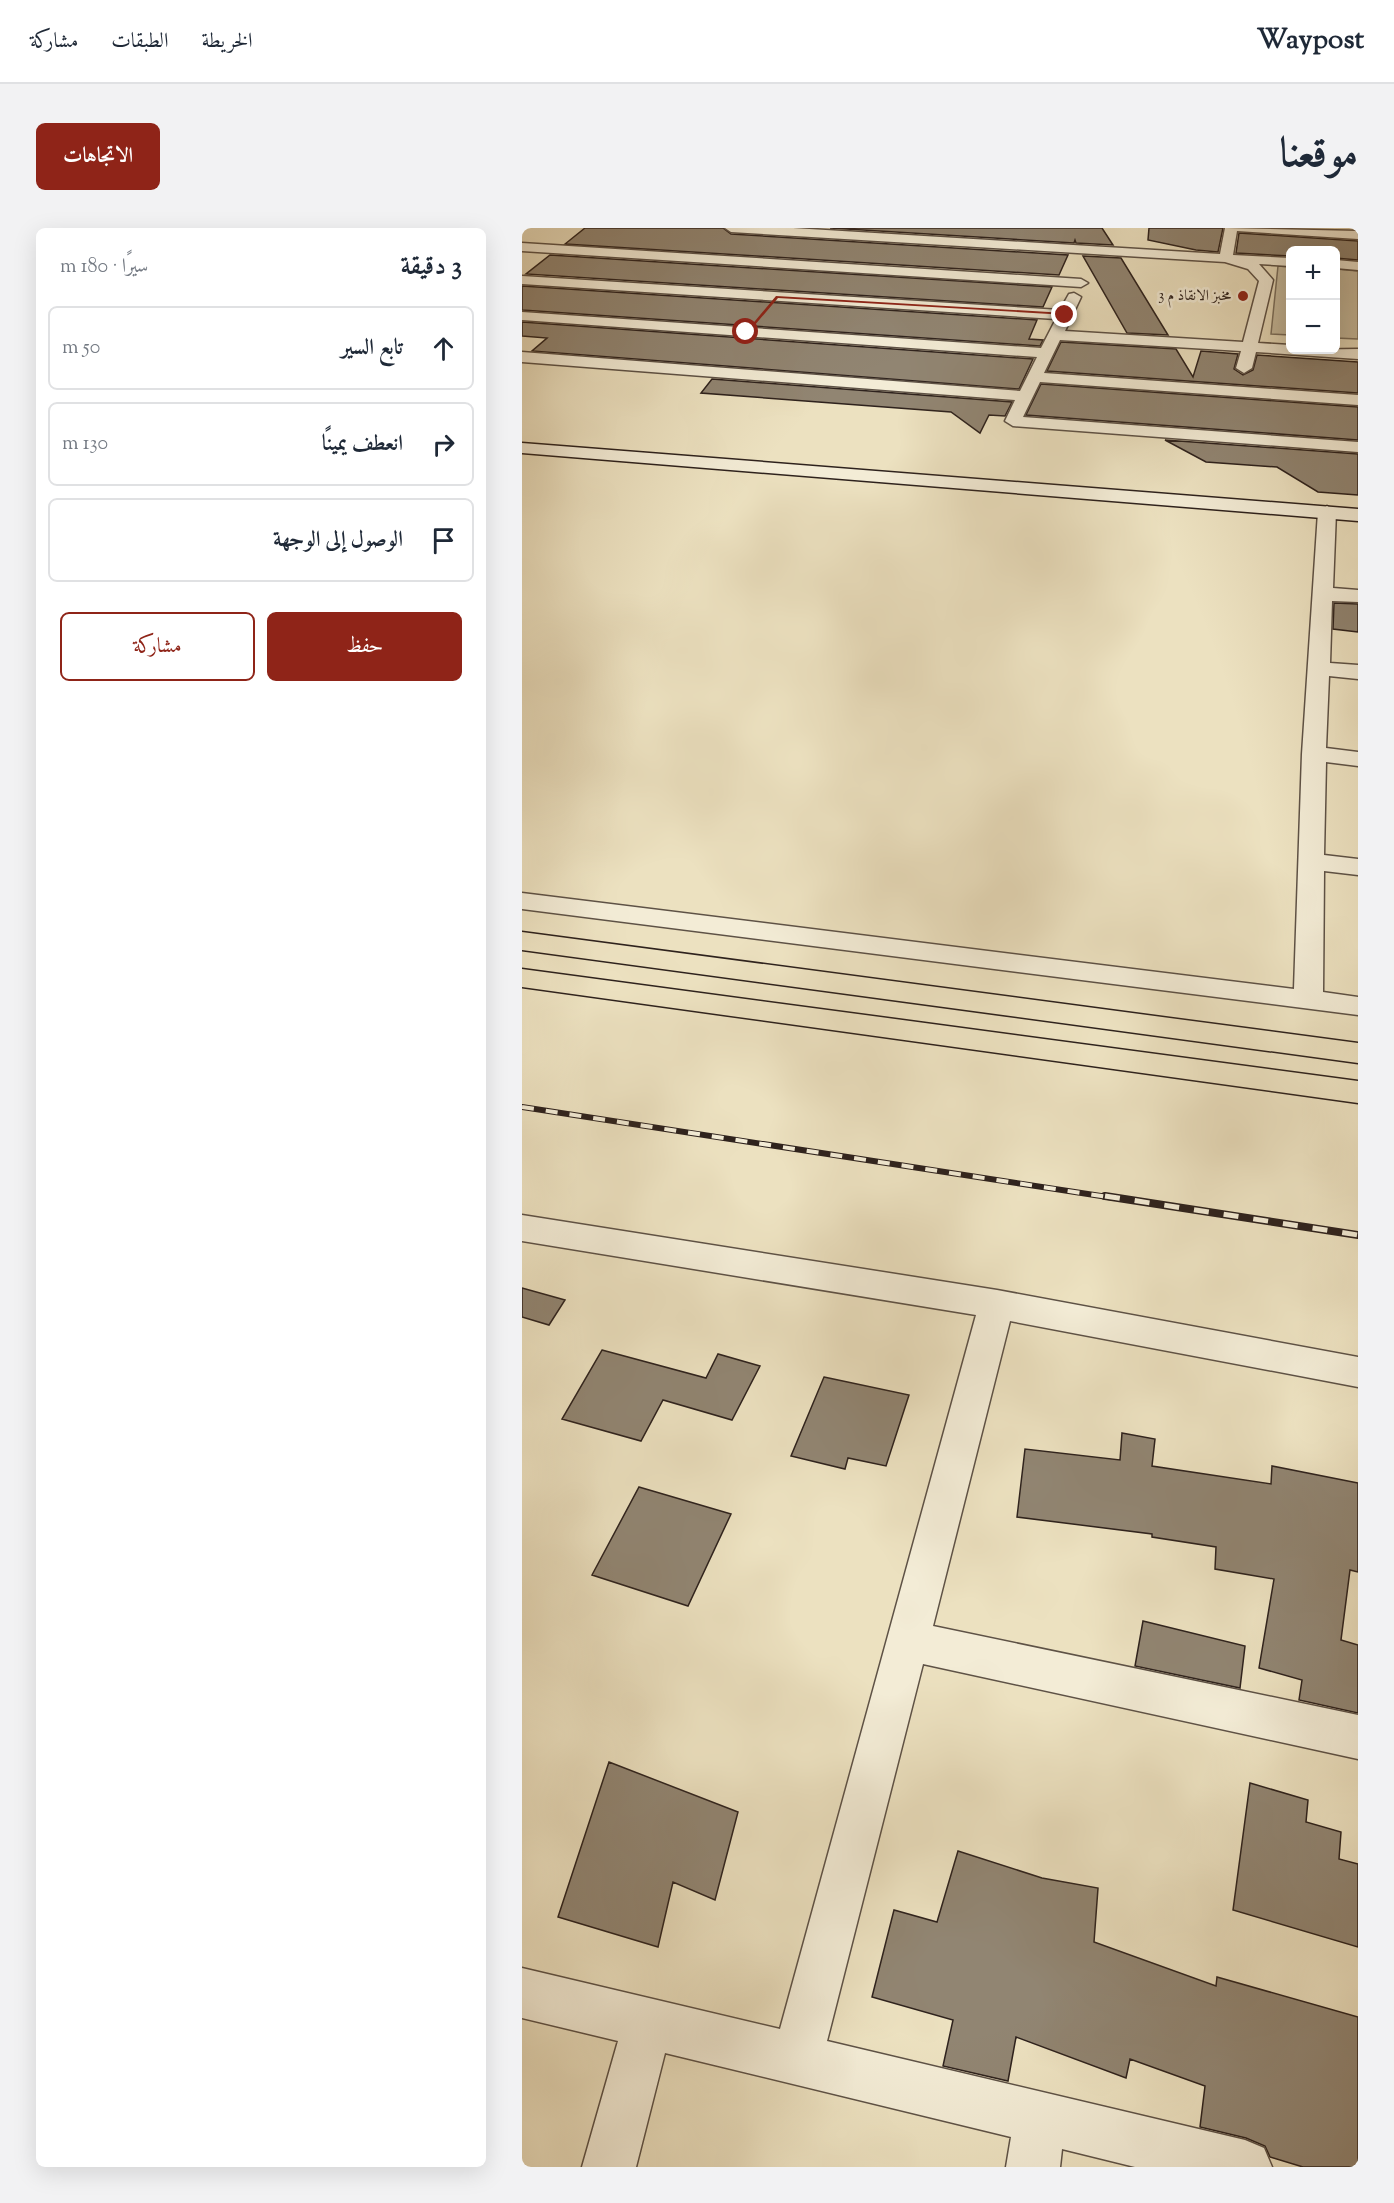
<!DOCTYPE html>
<html lang="ar">
<meta charset="utf-8">
<style>
body{margin:0;font-family:"Sorts Mill Goudy",Amiri,serif;background:#f2f2f3;color:#1f2937;direction:rtl}
.controls{position:absolute;right:18px;top:18px;display:grid;overflow:hidden;border-radius:9px;box-shadow:0 6px 24px #0002}
.controls button{width:54px;height:54px;display:grid;place-items:center;padding:0;border:0;border-bottom:2px solid #e0e1e3;background:#fff;color:#1f2937;font:30px sans-serif}
.stop{position:absolute;width:18px;height:18px;margin:-14px;border:4px solid #8f2418;border-radius:50%;background:#fff}
.stop.end{background:#8f2418;border-color:#fff;box-shadow:0 2px 6px #0008}
.list{margin:0;padding:0;list-style:none}
h2{display:flex;justify-content:space-between;align-items:center;height:78px;margin:0;padding:0 24px;font-size:26px}
h2 small{font-size:20px;font-weight:400;color:#747a83}
.list li{display:grid;grid-template-columns:39px 1fr auto;gap:18px;align-items:center;box-sizing:border-box;height:84px;margin:0 12px 12px;padding:0 12px;border:2px solid #e0e1e3;border-radius:9px}
.list b{display:block;font-size:22px;white-space:nowrap}
.list em{font-size:20px;font-style:normal;color:#747a83}
.actions{display:flex;gap:12px;padding:18px 24px}
.actions a{flex:1;padding:14px 0;border:2px solid #8f2418;border-radius:9px;text-align:center;font-size:21px;color:#8f2418}
.actions .main{background:#8f2418;color:#fff}
.icon{flex:none;width:33px;height:33px;fill:none;stroke:currentColor;stroke-width:2;stroke-linecap:round;stroke-linejoin:round}
.map{position:relative;flex:none;width:836px;height:1939px;overflow:hidden;direction:ltr;border-radius:9px}
header{display:flex;align-items:center;gap:36px;box-sizing:border-box;height:84px;padding:0 30px;background:#fff;border-bottom:2px solid #e0e1e3}
header strong{font-size:28px}
nav{display:flex;gap:33px;margin-inline-start:auto;font-size:21px}
.intro{display:flex;align-items:center;justify-content:space-between;box-sizing:border-box;height:144px;padding:0 36px}
h1{margin:0;font-size:42px}
.button{padding:15px 27px;border-radius:9px;background:#8f2418;color:#fff;font-size:21px;font-weight:700}
main{display:flex;gap:36px;padding:0 36px}
aside{flex:1;background:#fff;border-radius:9px;box-shadow:0 6px 24px #0002}
.map>svg:first-child{display:block}
.green{fill:#ccc1a4;stroke:#7d7260;stroke-width:1.5}
.building{fill:#918572;stroke:#2e221d;stroke-width:1.5}
.lines{fill:none;stroke-linecap:round;stroke-linejoin:round}
.street-casing{stroke:#5e5246;stroke-width:3}
.secondary-casing{stroke:#2e221d;stroke-width:3}
.primary-casing{stroke:#2e221d;stroke-width:3}
.street{fill:#f3ecd6;fill-rule:evenodd}
.secondary{fill:#f3ecd6;fill-rule:evenodd}
.primary{fill:#ece1c0;fill-rule:evenodd}
.rail-far1-casing{stroke:#2e221d;stroke-width:6}
.rail-casing{stroke:#2e221d;stroke-width:8}
.rail-far1{stroke:#f3ecd6;stroke-width:4;stroke-dasharray:12;stroke-linecap:butt}
.rail{stroke:#f3ecd6;stroke-width:5;stroke-dasharray:15;stroke-linecap:butt}
.route{fill:#8f2418}
.poi-dot{fill:#8f2418;stroke:#f3ecd6;stroke-width:2}
.labels{text-anchor:middle;dominant-baseline:central;stroke-width:5;stroke-linejoin:round;paint-order:stroke}
.far-poi-label{font-size:15px;fill:#2e221d;stroke:#f3ecd6;text-anchor:end}
</style>
<header>
<strong>Waypost</strong>
<nav><a>الخريطة</a><a>الطبقات</a><a>مشاركة</a></nav>
</header>
<div class="intro"><h1>موقعنا</h1><a class="button">الاتجاهات</a></div>
<main>
<div class="map">
<svg width="836" height="1939" viewBox="0 0 836 1939">
<rect width="100%" height="100%" fill="#ece1c0"/>
<filter id="stains"><feTurbulence type="fractalNoise" baseFrequency=".00333" numOctaves="4"/><feColorMatrix values="0 0 0 0 .2 0 0 0 0 .09 0 0 0 0 .02 0 0 0 .5 -.17"/></filter>
<radialGradient id="worn" r=".72"><stop offset=".6" stop-color="#630" stop-opacity="0"/><stop offset="1" stop-color="#630" stop-opacity=".3"/></radialGradient>
<!-- green -->
<path class="green" d="M756 38 768 39V107L749 106Z
M814 41 836 43V111L814 110Z"/>
<!-- building -->
<path class="building" d="M63 0H201L209 6 546 27 537 47 43 16Z
M308 0H580L591 17 554 15 553 12 552 15Z
M627 0H701L696 24 674 22 626 12Z
M717 5 836 13V32L813 30V22H768V28L714 25Z
M28 27 530 59 521 79 4 46Z
M561 28 599 30 646 107 605 105Z
M0 58 515 92 507 111 521 112 518 118 0 82Z
M0 94 511 131 497 161 10 123 25 110 0 108Z
M539 114 654 121 671 149 679 123 716 126 712 141 721 147 731 142 735 127 836 134V165L525 143Z
M190 151 490 174 483 188 467 187 458 205 429 184 179 165Z
M519 156 836 179V212L504 187Z
M643 212 836 226V267L796 264 755 239 684 234Z
M812 375 836 376V404L811 401Z
M0 1060 43 1072 27 1097 0 1089Z
M80 1122 184 1150 196 1126 238 1138 210 1192 141 1172 119 1213 40 1191Z
M302 1149 387 1167 364 1238 326 1230 323 1241 269 1228Z
M600 1205 633 1211 630 1238 749 1256 750 1238 836 1255V1344L828 1342 819 1412 836 1417V1485L777 1472 780 1452 737 1440 752 1351 693 1341 694 1319 630 1309V1306L495 1289 503 1221 598 1232Z
M117 1259 209 1286 166 1378 70 1347Z
M621 1393 723 1418 718 1460 613 1438Z
M87 1534 216 1584 193 1672 151 1654 136 1719 36 1689Z
M728 1555 786 1572 784 1594 819 1604 817 1631 836 1636V1719L711 1682Z
M436 1623 520 1650 576 1660 572 1714 694 1758 695 1749 836 1789V1939H781L748 1929 743 1918 724 1910 678 1899 683 1858 608 1831 604 1850 494 1809 486 1853 421 1838 431 1792 350 1769 372 1682 415 1694Z"/>
<g class="lines">
<!-- street casing -->
<g class="street-casing">
<path id="street" d="M203 0H271L698 26 703 0 836 3V11L715 3 711 27 768 30V38L737 36 751 52 736 115 768 117V122L836 121V131L734 124 730 140 722 145 714 140 719 123 538 112 522 145 836 167V177L518 154 501 189 836 214V224L491 198 483 193 493 172 0 134V124L498 163 515 129 0 92V84L519 120 534 91 0 56V48L538 82 547 66 552 65 559 69 543 103 721 114 737 53 726 41 703 34 209 4Z
M0 15 559 51 566 55 559 59 0 23Z
M814 32 836 34V42L814 40Z
M805 278 814 284 811 360 836 362V374L810 373 808 435 836 437V451L807 448 804 520 836 524V538L804 534 802 627 836 631V647L802 643 801 764 836 769V787L0 681V665L772 761 780 526 796 284Z
M0 987 475 1062 836 1129V1159L488 1093 411 1398 836 1487V1531L401 1436 305 1813 723 1912 742 1920 750 1939H613L540 1921 538 1939H484L489 1909 143 1825 114 1939H60L96 1813 0 1790V1740L258 1801 454 1087 0 1013Z"/>
</g>
<!-- secondary casing -->
<g class="secondary-casing">
<path id="secondary" d="M0 215 836 281V293L0 225Z"/>
</g>
<!-- primary casing -->
<g class="primary-casing">
<path id="primary" d="M0 704 836 815V835L0 722Z
M0 741 836 853V875L0 759Z"/>
</g>
<!-- street -->
<use href="#street" class="street"/>
<!-- secondary -->
<use href="#secondary" class="secondary"/>
<!-- primary -->
<use href="#primary" class="primary"/>
<!-- rail-far1 casing -->
<g class="rail-far1-casing">
<path id="rail-far1" d="M0 879 592 970"/>
</g>
<!-- rail casing -->
<g class="rail-casing">
<path id="rail" d="M583 968 836 1007"/>
</g>
<!-- rail-far1 -->
<use href="#rail-far1" class="rail-far1"/>
<!-- rail -->
<use href="#rail" class="rail"/>
</g>
<!-- route -->
<path class="route" d="M254 68 543 85 545 87 256 70 226 105H223Z"/>
<!-- markers -->
<circle class="poi-dot" cx="721" cy="68" r="6"/>
<g class="labels">
<!-- far-poi labels -->
<g class="far-poi-label">
<text x="709" y="68">مخبز الانقاذ م 3</text>
</g>
</g>
<rect width="100%" height="100%" filter="url(#stains)"/>
<rect width="100%" height="100%" fill="url(#worn)"/>
</svg>
<div class="controls">
<button>+</button>
<button>−</button>
</div>
<div class="stop" style="left:224px;top:104px"></div>
<div class="stop end" style="left:543px;top:87px"></div>
</div>
<aside>
<h2>3 دقيقة<small>سيرًا · 180 m</small></h2>
<ul class="list">
<li><svg class="icon" aria-label="ahead" viewBox="0 0 24 24"><path d="M12 20V5M6 11l6-6 6 6"/></svg><div><b>تابع السير</b></div><em>50 m</em></li>
<li><svg class="icon" aria-label="right" viewBox="0 0 24 24"><path d="M7 20v-9h11M14 6l5 5-5 5"/></svg><div><b>انعطف يمينًا</b></div><em>130 m</em></li>
<li><svg class="icon" aria-label="arrive" viewBox="0 0 24 24"><path d="M6 21V4h12l-3 4 3 4H6"/></svg><div><b>الوصول إلى الوجهة</b></div></li>
</ul>
<div class="actions"><a class="main">حفظ</a><a>مشاركة</a></div>
</aside>
</main>
